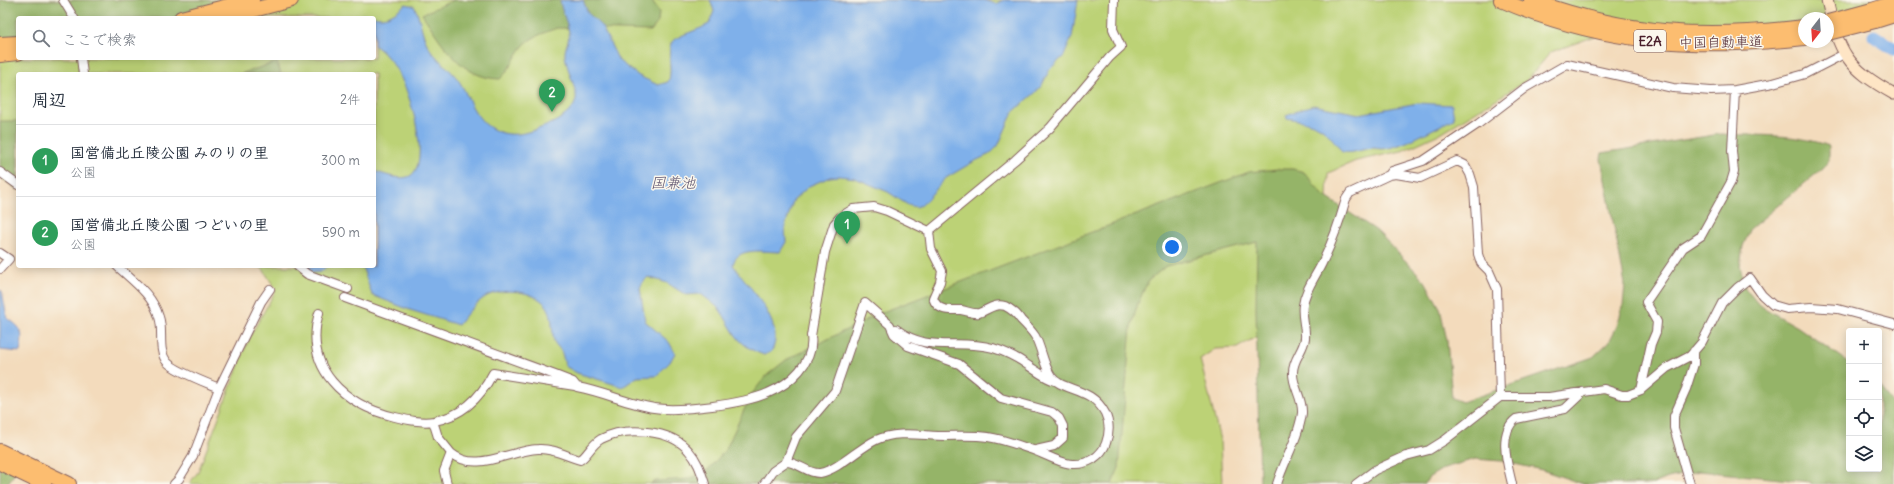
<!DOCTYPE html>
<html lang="ja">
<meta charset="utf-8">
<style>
body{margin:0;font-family:Delius,"Klee One",sans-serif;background:#f6f6f7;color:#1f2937}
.controls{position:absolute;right:12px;bottom:12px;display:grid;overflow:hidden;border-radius:4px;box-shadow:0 2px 10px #0003}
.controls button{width:36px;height:36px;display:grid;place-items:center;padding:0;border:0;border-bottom:1px solid #e0e1e3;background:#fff;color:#1f2937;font:20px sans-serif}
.compass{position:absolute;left:1798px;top:12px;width:36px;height:36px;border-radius:50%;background:#fff;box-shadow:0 2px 10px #0003;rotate:197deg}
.you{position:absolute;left:1172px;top:247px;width:14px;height:14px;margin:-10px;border:3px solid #fff;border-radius:50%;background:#1a73e8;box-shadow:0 0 0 6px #1a73e833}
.badge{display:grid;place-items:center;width:26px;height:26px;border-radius:50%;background:#b45309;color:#fff;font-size:13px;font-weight:700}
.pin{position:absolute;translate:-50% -33px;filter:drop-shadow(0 1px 2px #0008)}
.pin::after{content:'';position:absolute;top:21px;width:14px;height:12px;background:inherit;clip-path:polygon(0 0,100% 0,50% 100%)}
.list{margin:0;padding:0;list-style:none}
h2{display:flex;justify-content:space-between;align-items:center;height:52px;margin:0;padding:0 16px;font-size:17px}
h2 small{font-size:13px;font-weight:400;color:#747a83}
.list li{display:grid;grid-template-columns:26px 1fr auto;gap:12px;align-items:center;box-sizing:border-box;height:72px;padding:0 16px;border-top:1px solid #e0e1e3}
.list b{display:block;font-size:15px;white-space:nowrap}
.list p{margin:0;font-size:13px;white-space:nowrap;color:#747a83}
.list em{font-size:13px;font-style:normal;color:#747a83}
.icon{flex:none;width:22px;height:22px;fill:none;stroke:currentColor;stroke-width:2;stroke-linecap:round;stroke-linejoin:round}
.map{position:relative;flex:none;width:1894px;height:484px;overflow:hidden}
.search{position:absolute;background:#fff;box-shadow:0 2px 10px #0003;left:16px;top:16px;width:360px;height:44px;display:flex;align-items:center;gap:10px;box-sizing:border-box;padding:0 14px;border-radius:4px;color:#747a83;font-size:15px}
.panel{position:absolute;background:#fff;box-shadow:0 2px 10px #0003;left:16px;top:72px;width:360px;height:196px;border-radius:4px}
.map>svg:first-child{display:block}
.green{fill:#bcd276;stroke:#837850;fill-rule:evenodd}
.forest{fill:#95b467;stroke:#706a49}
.water{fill:#7fb0ea;stroke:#64688a}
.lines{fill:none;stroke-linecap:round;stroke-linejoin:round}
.river{stroke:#7fb0ea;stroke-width:13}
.street-casing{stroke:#85615e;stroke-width:10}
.secondary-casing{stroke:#85615e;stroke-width:13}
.highway-casing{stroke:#85615e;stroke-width:16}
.street{stroke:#fff;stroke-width:8}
.secondary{stroke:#fee5c5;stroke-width:11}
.highway{stroke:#fcbd6f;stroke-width:14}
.highway-bridge-casing{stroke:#85615e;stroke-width:16;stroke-linecap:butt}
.highway-bridge{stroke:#fcbd6f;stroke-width:14}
.labels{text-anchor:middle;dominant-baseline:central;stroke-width:3;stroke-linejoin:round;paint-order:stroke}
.shield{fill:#fbf7ec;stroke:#7f6065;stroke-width:1}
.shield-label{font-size:13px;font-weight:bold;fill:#4a1f2b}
.street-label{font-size:14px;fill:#4a1f2b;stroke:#fbf7ec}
.water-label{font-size:15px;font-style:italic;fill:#5d526e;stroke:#fbf7ec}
</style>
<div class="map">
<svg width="1894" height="484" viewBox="0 0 1894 484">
<rect width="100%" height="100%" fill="#fbf7ec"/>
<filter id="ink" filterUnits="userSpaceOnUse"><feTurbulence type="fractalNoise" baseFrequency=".025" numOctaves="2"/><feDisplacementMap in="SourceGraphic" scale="8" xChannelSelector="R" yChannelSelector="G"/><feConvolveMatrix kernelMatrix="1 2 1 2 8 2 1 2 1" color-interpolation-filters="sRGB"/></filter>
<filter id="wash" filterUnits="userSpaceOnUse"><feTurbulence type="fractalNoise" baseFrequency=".012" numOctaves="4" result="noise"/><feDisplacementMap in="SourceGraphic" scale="16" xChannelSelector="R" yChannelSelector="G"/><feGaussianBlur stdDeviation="0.9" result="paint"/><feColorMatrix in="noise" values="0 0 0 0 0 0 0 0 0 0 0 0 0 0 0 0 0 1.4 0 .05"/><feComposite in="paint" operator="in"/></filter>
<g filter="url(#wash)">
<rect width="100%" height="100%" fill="#f3dbbc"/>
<!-- green -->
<path class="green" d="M0 0H1880L1817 18H1804V21L1760 27 1690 28 1634 22 1551 52 1526 81 1439 134 1402 151 1356 161 1328 173 1326 223 1268 330 1237 348 1215 349 1200 359 1220 440 1222 484H189L198 472 249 338 276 290 263 269 258 266H374V74H18V132L0 141ZM18 18H374V58H18Z"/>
<!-- forest -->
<path class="forest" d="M0 0H244L199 18H18V47L0 49Z
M454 0H651L659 12 658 22 651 31 557 28C546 32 534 36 526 43 515 54 511 69 500 79 460 78 443 44 422 14Z
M277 62 281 74H240Z
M0 121H18V190L0 177Z
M1720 134C1756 136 1795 133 1829 146V160L1823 168 1751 228 1743 246 1740 266 1745 288 1759 305 1798 327 1849 363V469H1879V386L1894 405V484H1811V482L1699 471 1668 478 1653 484H1583L1542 470 1501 461 1475 459 1444 468 1428 478 1425 484H1260L1256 309 1257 242 1166 266 1148 281 1138 303 1131 327 1119 468 1112 484H650L656 481 690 479 709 469 726 449 751 395 766 376 786 360 880 313 1249 172 1277 169H1293L1304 172 1323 195 1377 231 1425 281 1440 308 1447 341 1452 398 1462 402 1593 357 1609 342 1617 326 1623 306 1625 284 1601 159 1602 153Z
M0 444 28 456 7 484H0Z"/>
<!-- water -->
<path class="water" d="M560 0H583L588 13 602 27 619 61 639 76 658 85 668 82C674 70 664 46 675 39 685 33 699 30 709 24L714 11 710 0H984L996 4 1004 0H1078L1072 37 1064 56 1050 69 1042 85 1035 93 1013 112 998 146 990 154 973 162 946 178 922 205 916 207 908 205 888 192 855 178 840 176 830 177 809 186 793 201 785 227 786 242 780 252C765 252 736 246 733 265 748 286 788 326 771 352L764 355C736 345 735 332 720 310 715 304 707 299 701 294L686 295 667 283 648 277 643 282 640 288 645 321 669 342 675 353 670 362 656 376 637 377 623 387 577 373 565 366C564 361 563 355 561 351 559 347 555 345 554 341 551 329 554 312 544 303 530 289 496 287 481 300 472 307 465 316 458 325L410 310 372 295 362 266H374V171C384 174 400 181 410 176 431 164 411 98 402 80 396 67 386 53 374 45V18H356C364 11 372 17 381 17 391 17 399 9 406 4L414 6C421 18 421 33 428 46 436 59 447 66 456 77 466 89 469 105 479 117 489 131 507 137 524 133 541 129 579 116 576 94 573 81 567 69 565 56 564 48 570 40 569 32 567 21 561 11 560 0Z
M1418 103 1452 105 1454 119C1435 127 1402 148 1382 149 1379 149 1376 148 1373 148 1362 149 1353 154 1342 152 1323 125 1319 124 1287 118L1286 115 1313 105 1359 114Z
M306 266H327L321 272 310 273Z
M0 290 2 291 7 318C24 329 23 333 20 352L0 350Z"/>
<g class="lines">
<!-- river -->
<path class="river" d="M1874 36 1894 49"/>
</g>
</g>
<g filter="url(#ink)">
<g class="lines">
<!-- street casing -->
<g class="street-casing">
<path id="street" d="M63 0 74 18
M81 58 83 74
M0 172 18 185
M929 231 1015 160 1050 128 1110 57 1121 47 1113 29 1114 0
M0 253 9 259 0 269
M117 266C133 281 153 295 159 317 164 330 157 350 167 362 175 371 207 383 219 388
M297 266 307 274 348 289
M345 298 555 375 573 382 577 387C604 392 628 404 654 408 681 412 743 404 768 393 790 384 815 362 811 336L825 252 834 224 840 217 853 209 874 207 887 211 929 231
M319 313C303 369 345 405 395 417 408 420 421 423 434 421 462 416 481 397 493 373L575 386
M896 329C928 354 957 338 993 348 1006 352 1018 358 1029 366 1038 372 1045 378 1055 381
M1641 390 1651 344 1656 332 1657 322 1646 302 1683 248 1701 236 1731 182 1734 172 1732 151 1735 90
M1500 397 1497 289 1489 271 1481 263 1478 254 1474 187 1470 174 1465 165 1457 161 1420 178 1396 174 1389 175 1392 171 1423 161 1478 124 1525 88 1567 64 1673 88 1711 91 1735 90 1773 83 1805 74 1844 54
M433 421 438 437 451 453 444 471 447 484
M451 453C476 474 510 450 538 449 553 448 566 456 580 460 587 456 591 445 601 439 625 426 671 429 689 451 698 461 701 472 705 484
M786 462 796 437 835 391 865 303 890 325 894 334 908 346 959 364 1001 398 1052 412 1059 418 1063 426V438L1054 446 1036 450
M174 484 179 479 193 456 219 388 261 302 270 289
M764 484 773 471 786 462C798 462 808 474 820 473 838 470 859 448 876 440 897 430 923 436 945 436 960 436 974 435 988 437 1003 439 1018 445 1033 450 1053 457 1071 472 1093 459 1099 455 1104 449 1106 443 1110 432 1110 423 1105 413 1091 386 1062 392 1051 376 1043 364 1042 349 1035 336 1031 330 1026 325 1021 320 1017 314 1011 309 1005 306 994 303 988 310 979 313 973 314 967 311 961 310 949 310 938 312 933 298L940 282 942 271 931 249 929 231
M1277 484C1284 461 1299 437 1302 413 1303 398 1292 386 1293 372 1293 359 1304 350 1305 338 1306 327 1301 316 1303 305 1305 289 1317 275 1323 261 1333 241 1340 220 1346 199L1350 193 1389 175
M1356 484 1375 470 1406 456 1429 450 1445 440 1500 397H1549L1604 389 1622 395H1628L1641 390 1667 368 1690 356 1702 342 1722 303 1737 288 1750 278 1762 295 1773 305 1787 309 1811 307 1838 309 1894 324
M1512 484C1508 466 1497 433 1516 419L1565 409 1583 392
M1690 484 1674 428V416L1686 389 1694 364V351"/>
</g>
<!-- secondary casing -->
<g class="secondary-casing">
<path id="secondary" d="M1827 0C1839 53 1846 67 1894 94"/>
</g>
<!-- highway casing -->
<g class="highway-casing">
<path id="highway" d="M1501 0C1602 44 1696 50 1804 38
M1531 0C1626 35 1705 39 1804 27
M1872 10 1894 3
M181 18 252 0
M224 18 291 0
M1875 21 1894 15
M0 44 18 43
M0 55 18 53
M0 451 69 484
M0 463 44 484"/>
</g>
<!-- street -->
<use href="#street" class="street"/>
<!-- secondary -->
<use href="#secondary" class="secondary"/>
<!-- highway -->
<use href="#highway" class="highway"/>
<!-- highway-bridge casing -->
<g class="highway-bridge-casing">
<path id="highway-bridge" d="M1828 22 1872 10
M1828 33 1875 21"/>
</g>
<!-- highway-bridge -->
<use href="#highway-bridge" class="highway-bridge"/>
</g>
</g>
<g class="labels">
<!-- shield labels -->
<rect class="shield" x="1634" y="30" width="32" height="22" rx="3"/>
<g class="shield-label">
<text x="1650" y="41">E2A</text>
</g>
<!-- street labels -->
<g class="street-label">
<text transform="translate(1721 42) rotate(-1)">中国自動車道</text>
</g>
<!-- water labels -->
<g class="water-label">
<text x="673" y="182">国兼池</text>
</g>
</g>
</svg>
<div class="controls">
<button>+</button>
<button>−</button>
<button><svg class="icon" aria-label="locate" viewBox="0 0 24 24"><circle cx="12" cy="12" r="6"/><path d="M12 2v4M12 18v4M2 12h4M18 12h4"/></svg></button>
<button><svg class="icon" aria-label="layers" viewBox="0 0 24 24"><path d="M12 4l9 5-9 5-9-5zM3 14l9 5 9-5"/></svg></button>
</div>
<svg class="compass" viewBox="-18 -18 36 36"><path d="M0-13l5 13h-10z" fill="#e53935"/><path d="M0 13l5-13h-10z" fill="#747a83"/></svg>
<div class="you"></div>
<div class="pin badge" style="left:847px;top:244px;background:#2e9e5b">1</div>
<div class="pin badge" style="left:552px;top:112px;background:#2e9e5b">2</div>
<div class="search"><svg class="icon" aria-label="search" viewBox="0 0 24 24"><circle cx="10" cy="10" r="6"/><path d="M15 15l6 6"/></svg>ここで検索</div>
<section class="panel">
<h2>周辺<small>2件</small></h2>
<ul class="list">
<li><span class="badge" style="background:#2e9e5b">1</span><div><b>国営備北丘陵公園 みのりの里</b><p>公園</p></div><em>300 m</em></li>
<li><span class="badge" style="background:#2e9e5b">2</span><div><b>国営備北丘陵公園 つどいの里</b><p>公園</p></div><em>590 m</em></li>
</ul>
</section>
</div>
